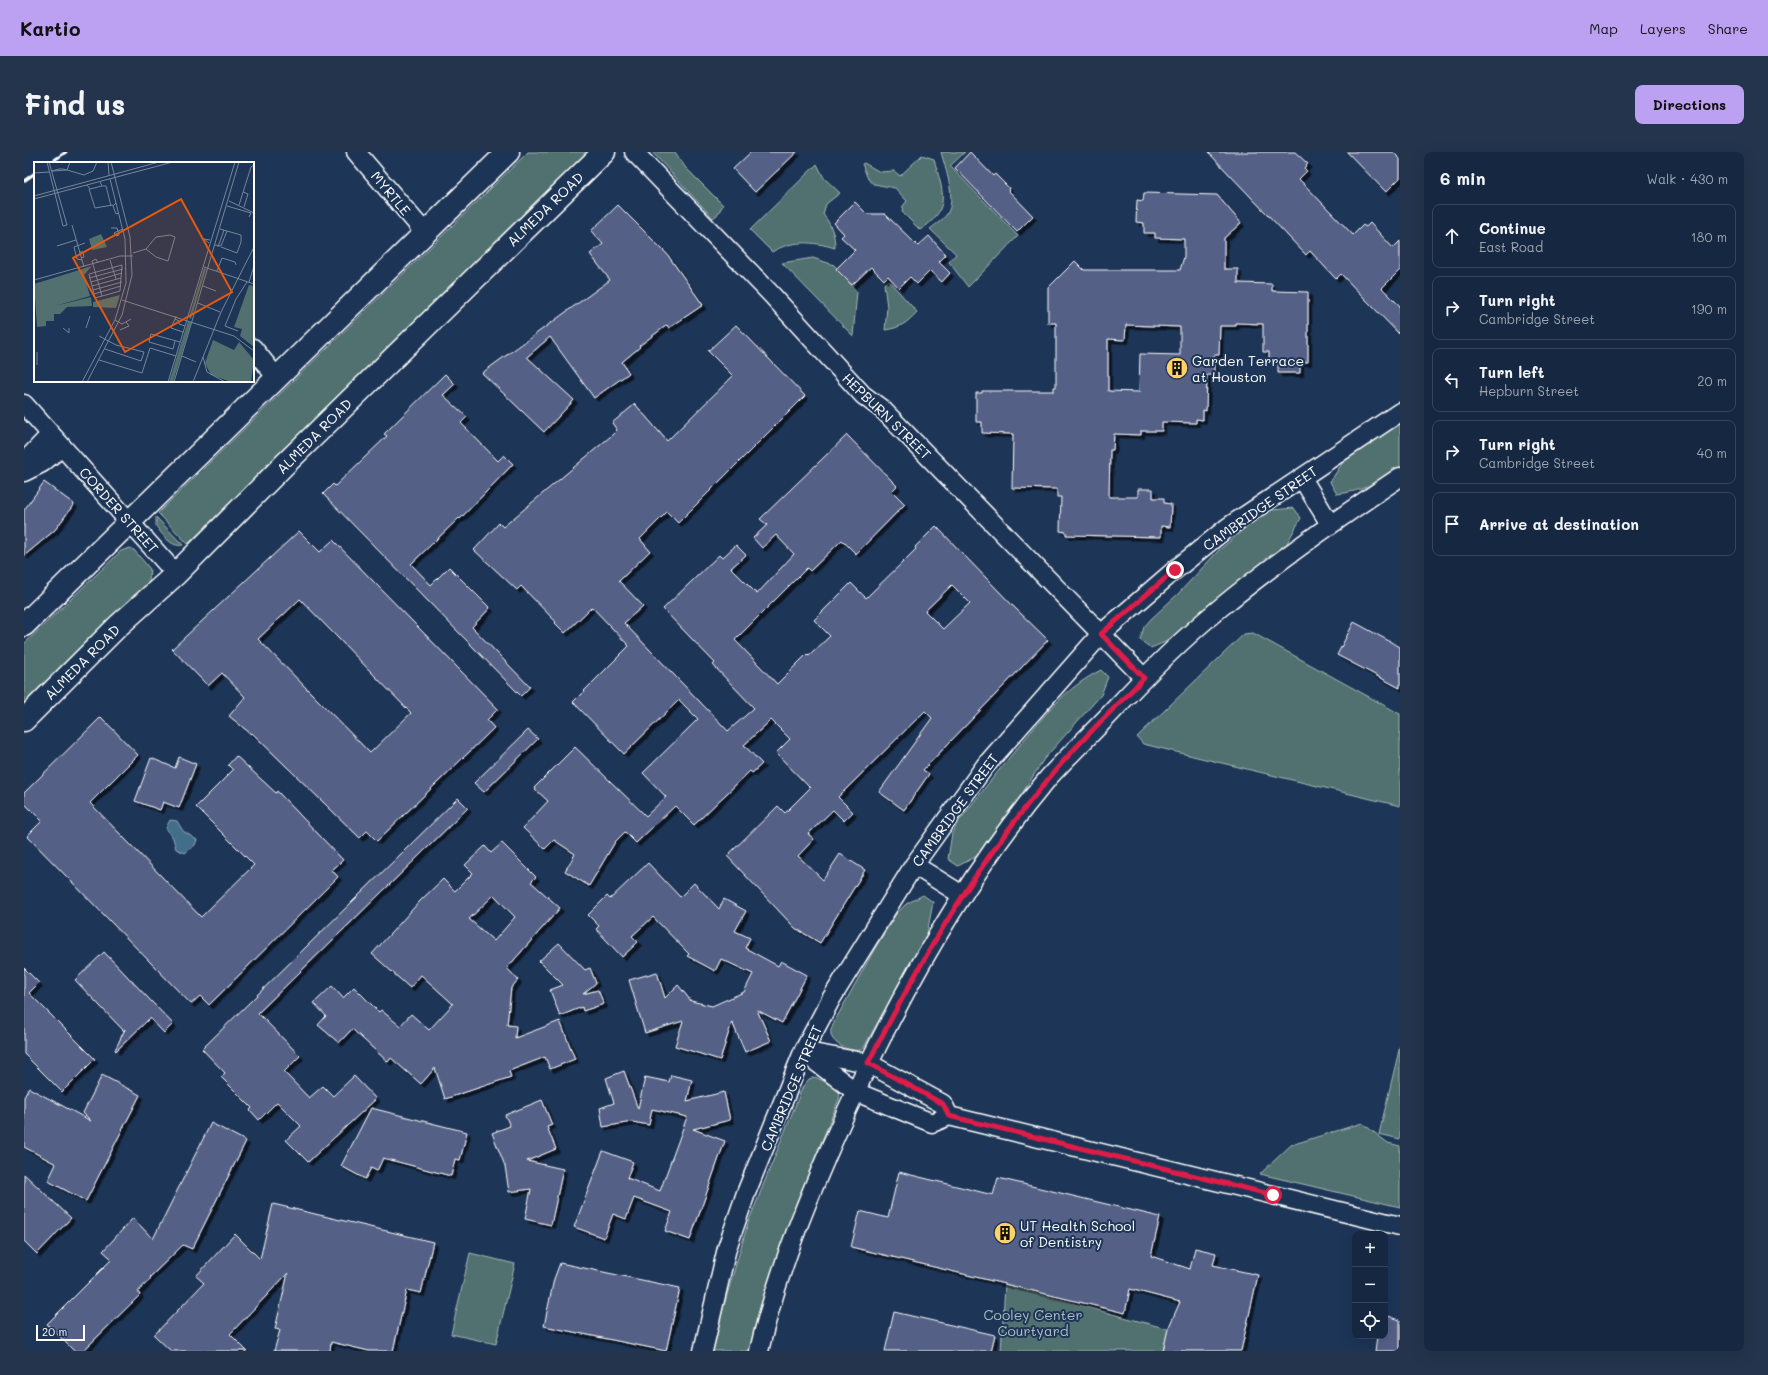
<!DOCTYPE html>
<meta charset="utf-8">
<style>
body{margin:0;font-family:Mali,sans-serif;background:#23344c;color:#f1f3f6}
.controls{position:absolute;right:12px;bottom:12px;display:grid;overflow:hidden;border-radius:8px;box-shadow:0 4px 16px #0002}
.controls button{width:36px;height:36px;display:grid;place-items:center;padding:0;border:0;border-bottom:1px solid #35445a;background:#162841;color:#f1f3f6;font:20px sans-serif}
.scale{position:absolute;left:12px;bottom:10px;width:49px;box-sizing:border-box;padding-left:4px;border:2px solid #fff;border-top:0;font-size:11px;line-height:14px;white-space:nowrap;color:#fff;-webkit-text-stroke:3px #1d3557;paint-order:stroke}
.stop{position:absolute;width:12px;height:12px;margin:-9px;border:3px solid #e11d48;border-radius:50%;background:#fff}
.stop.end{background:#e11d48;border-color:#fff;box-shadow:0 1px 4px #0008}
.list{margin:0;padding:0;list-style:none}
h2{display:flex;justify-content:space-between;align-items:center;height:52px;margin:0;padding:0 16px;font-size:17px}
h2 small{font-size:13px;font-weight:400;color:#9ea6b1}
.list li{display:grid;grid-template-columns:26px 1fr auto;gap:12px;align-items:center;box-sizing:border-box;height:64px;margin:0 8px 8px;padding:0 8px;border:1px solid #35445a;border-radius:8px}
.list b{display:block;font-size:15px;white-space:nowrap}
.list p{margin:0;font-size:13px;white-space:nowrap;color:#9ea6b1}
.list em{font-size:13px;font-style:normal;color:#9ea6b1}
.icon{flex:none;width:22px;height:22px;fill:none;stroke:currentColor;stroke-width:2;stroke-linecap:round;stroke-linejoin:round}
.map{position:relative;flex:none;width:1376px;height:1199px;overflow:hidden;border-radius:8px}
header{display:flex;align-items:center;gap:24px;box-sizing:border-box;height:56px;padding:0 20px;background:#bca0f2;color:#111}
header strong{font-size:19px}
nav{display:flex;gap:22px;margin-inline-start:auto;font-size:14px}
.intro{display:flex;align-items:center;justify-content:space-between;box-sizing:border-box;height:96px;padding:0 24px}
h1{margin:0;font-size:28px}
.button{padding:10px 18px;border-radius:8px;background:#bca0f2;color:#111;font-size:14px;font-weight:700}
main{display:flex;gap:24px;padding:0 24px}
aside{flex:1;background:#162841;border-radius:8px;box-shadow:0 4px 16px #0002}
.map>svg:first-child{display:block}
.green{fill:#51706f;stroke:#a8b8b7}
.water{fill:#436e89;stroke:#8ea8b8}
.building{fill:#546087;stroke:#fff;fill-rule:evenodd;filter:url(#shadow)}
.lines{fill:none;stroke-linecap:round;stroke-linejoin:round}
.minor-casing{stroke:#fff;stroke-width:21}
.major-casing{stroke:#fff;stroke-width:25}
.minor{stroke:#1d3557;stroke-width:18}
.major{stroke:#1d3557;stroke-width:22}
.rail{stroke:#fff;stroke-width:3}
.route{stroke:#e11d48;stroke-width:5}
.labels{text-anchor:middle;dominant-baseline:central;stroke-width:4;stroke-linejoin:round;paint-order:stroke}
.street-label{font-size:14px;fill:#fff;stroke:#1d3557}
.poi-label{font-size:14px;fill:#fff;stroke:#1d3557;text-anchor:start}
.park-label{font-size:14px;fill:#b1bfbe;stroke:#1d3557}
.inset-road{fill:none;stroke:#77869a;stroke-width:1}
.view{fill:#e8590c;fill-opacity:0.15;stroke:#e8590c;stroke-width:2}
.inset-edge{fill:none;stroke:#fff;stroke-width:2}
</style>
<header>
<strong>Kartio</strong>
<nav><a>Map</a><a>Layers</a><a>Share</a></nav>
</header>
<div class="intro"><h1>Find us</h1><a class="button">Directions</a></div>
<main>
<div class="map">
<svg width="1376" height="1199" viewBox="0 0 1376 1199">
<defs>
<filter id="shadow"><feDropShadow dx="3.5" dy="3.5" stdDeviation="0" flood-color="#0009"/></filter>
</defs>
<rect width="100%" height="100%" fill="#1d3557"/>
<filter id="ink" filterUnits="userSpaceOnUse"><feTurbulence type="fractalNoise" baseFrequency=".025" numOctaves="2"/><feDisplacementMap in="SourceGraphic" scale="8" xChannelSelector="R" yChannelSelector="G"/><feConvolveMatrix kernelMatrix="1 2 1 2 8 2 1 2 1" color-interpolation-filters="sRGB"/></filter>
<g filter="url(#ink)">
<!-- green -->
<path class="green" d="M504 0H565L164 392 134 361Z
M628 0H651L661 15 699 53 693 63 689 66Z
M917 0H941L926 14 994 84 944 135 925 110 932 102 906 77C911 73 919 68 923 62 933 47 921 16 917 0Z
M898 3 910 7C918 38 929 57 896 78L878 60 879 54 883 49 871 36 850 32 844 27 838 12 840 11 856 20 870 19 876 24Z
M793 12 800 26 816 41 802 52 799 62C807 73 811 82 811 96 788 89 768 88 748 100L726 78Z
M789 106 810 113 833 140 829 184 758 111Z
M864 128 893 160C883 171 876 176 861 178L863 155 860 132Z
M1376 269V316C1356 329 1338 340 1313 342L1306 330 1321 307Z
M1270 356 1277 366 1262 393 1148 487 1127 496 1116 488 1120 475 1127 467 1155 441 1194 399 1232 367 1248 358Z
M132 365 159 393C147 396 138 382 132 374Z
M106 396 110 398 126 417 125 430 0 554V492L97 399Z
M1229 481 1376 562V654L1119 592 1113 585 1220 482Z
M1077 518 1084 525 1077 543 1020 607 964 695 953 704 934 714 924 707 928 681 933 672C955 643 977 615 1000 588 1025 558 1042 536 1077 518Z
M899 743 909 750 903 782 839 897C830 902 808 893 807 882 806 879 808 875 809 872L850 798 872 762 882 752Z
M1376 894V987L1355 982Z
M791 925 812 935 816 940 815 947 772 1052 752 1111 727 1199H688L696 1167 724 1071 779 934 785 927Z
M1338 971 1364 991 1376 994V1055L1236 1022 1267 993Z
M446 1101 491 1112 472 1192 427 1182Z
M981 1133 1144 1177 1139 1199H977Z"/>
<!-- water -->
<path class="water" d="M146 668 153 669 159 679 173 688 171 693 161 701 152 697 149 686 142 676Z"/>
<!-- building -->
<path class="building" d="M727 0H773L731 40 709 17Z
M946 0 969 24 971 22 985 36 984 38 1009 64 993 80 931 16Z
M1184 0H1271L1284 12 1280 16 1283 19 1275 27 1329 83 1339 73 1342 75 1346 71 1369 96 1376 89V118L1358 136 1376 154V183L1317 122 1312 127 1286 99 1282 103Z
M1323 0H1369L1376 7V26L1362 40Z
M1120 41 1193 43 1217 71 1200 86V117H1214V131L1248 132V139L1284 140V210H1276V221H1254V209H1245V200H1239V172L1212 171V174H1196L1195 203H1190V223H1183L1182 259 1179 258V268L1172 267V271L1138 270V279H1117V283L1090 282 1089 298H1086L1085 345H1114V337H1129V346H1140V351L1147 352 1146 375 1137 374V385L1042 383V380L1036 379 1037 345H1033V337L988 336 989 282 958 281V270H952V241H958V239H1030V235H1032V171H1024V136L1051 109 1060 118H1156L1160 105V87L1131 86V81H1120V71L1112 70 1113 48 1119 49ZM1102 173 1156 175V203L1116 202 1115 240 1084 239V187L1101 188Z
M831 50 843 62H861L894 94 905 84 922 103 915 110 926 121 918 130 906 119 893 132 886 125 875 136 864 124 860 128 847 115 828 133 812 117 831 98 817 85 820 82 810 71Z
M594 53 643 102 679 153 645 176 643 173 615 194 616 195 598 210 605 221 570 246 526 185 503 205 550 248 520 280 458 221 586 128 566 102 579 92 567 79Z
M712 173 781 244 654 371 643 360 616 387 626 399 595 429 619 454 600 471 704 579 730 556 689 513 691 511 639 457 695 403 698 406 712 393 722 403 707 416 733 442 770 402 752 383 738 396 729 386 743 373 736 367 823 283 873 334 868 339 881 352 832 402 818 388 786 419 783 416 711 488 753 532 783 502 785 504 806 484 790 468 827 431 842 446 879 410 892 397 891 395 912 374 991 456 1024 488 899 618 905 622 880 658 855 640 908 566 901 559 814 645 829 660 820 669 809 658 784 682 790 687 774 704 799 728 816 702 841 718 796 791 771 776 703 704 754 654 761 661 786 636 752 601 766 587 747 568 720 593 738 612 728 621 726 619 670 673 651 654 612 691 601 680 591 690 565 734 541 719 551 702 530 688 521 697 499 676 524 649 510 636 551 595 622 664 642 645 619 621 674 567 655 548 600 602 549 550 605 494 568 455 541 481 531 471 532 470 497 434 493 438 450 398 475 371 479 375 587 284 593 278 588 271 611 252 643 289 709 224 684 199ZM928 433 946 451 919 477 901 459Z
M421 222 431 232 419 243 443 265 437 271 474 309 480 303 489 312 436 367 435 366 387 412 407 433 425 415 466 456 448 475 506 535 497 544 299 342 309 332 311 334 363 284 360 282Z
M20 330 50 352 31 378 0 404V358Z
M275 379 296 400 309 388 474 557 463 568 470 576 353 689 343 679 336 686 228 581 227 582 205 564 221 545 198 521 184 534 148 497ZM276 447 387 561 346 601 234 487Z
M1330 470 1376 495V536L1313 503Z
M77 565 114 603 66 651 177 765 230 713 172 655 209 618 204 613 212 604 252 641 253 639 319 708 308 718 314 725 185 853 176 844 167 852 3 684 18 669 0 651V641Z
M504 578 514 587 460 640 450 631Z
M155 605 172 612 155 656 139 650 136 658 111 649 127 606 151 616Z
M434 646 444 656 234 861 276 904 260 920 285 946 299 934 309 944 330 924 352 947 284 1010 262 988 277 974 253 950 235 968 226 958 228 956 197 925 201 921 178 897Z
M478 691 512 725 507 730 536 756 483 816 494 828 487 836 483 873 492 874 491 886 536 869 551 907 526 917 521 905 485 919 487 925 421 947 411 916 397 932 367 906 364 910 328 877 315 891 294 873 302 864 290 851 308 834 319 846 330 835 355 860 357 858 376 874 387 862 405 878 429 852 397 823 386 836 348 802 396 749 419 727 431 739 449 721 441 713 461 694 467 701ZM470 743 491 765 470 789 445 767Z
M624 711 656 745 670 731 695 757 700 747 722 759 711 779 726 786 721 796 754 814 757 809 783 823 758 871 733 858 747 889 721 900 708 870 696 908 651 894 659 869 621 881 605 828 633 820 641 846 654 833 667 849 688 854 720 840 729 822 697 807 691 819 663 804 665 802 629 765 608 784 614 790 598 805 572 777 575 774 564 763 583 744 586 747Z
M535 791 561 818 566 816 572 831 559 842 574 838 580 852 559 859 558 855 536 864 526 838 539 833 515 809Z
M80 800 149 872 140 881 126 866 92 899 91 898 101 877 100 879 51 828Z
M0 816 15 831 5 841 71 907 38 940 0 902Z
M600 919 614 957 621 925 645 930 647 923 668 928 663 949 700 940 706 968 669 977 701 989 666 1088 641 1079 648 1060 610 1046 602 1067 589 1062 580 1086 550 1075 579 999 609 1010 603 1026 636 1039 663 965 628 957 625 973 608 970 579 975 576 956 590 951 582 926Z
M78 923 116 943 62 1049 24 1029 32 1012 0 995V945L5 936 67 969 59 961Z
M518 948 528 973 523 975 532 997 503 1009 539 1017 527 1073 501 1067 507 1037 485 1040 481 1014 468 981 486 974 481 963Z
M347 956 443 980 436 1008 431 1007 427 1024 359 1006 353 1019 347 1016 341 1027 317 1014Z
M187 971 222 989 168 1097 159 1093 126 1125 127 1126 114 1140 116 1143 59 1199H50L23 1172 88 1107 79 1099 109 1066 129 1087Z
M875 1020 969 1043 974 1026 1136 1065 1127 1104 1166 1117 1171 1096 1192 1101 1189 1113 1234 1123 1217 1199H1139L1144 1177 1156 1150 1106 1137 1101 1161 827 1095 836 1059 864 1066Z
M0 1022 47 1066 13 1102 0 1089Z
M249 1052 409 1090 397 1141 383 1138 369 1199H345L307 1190 306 1199H250L256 1178 251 1177 264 1121 206 1182 223 1199H147L130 1183 180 1131 172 1124 211 1082 236 1107Z
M536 1111 656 1136 642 1199 520 1174 530 1127Z
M870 1160 971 1183 967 1199H861Z
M1364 1164 1376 1168V1199H1351L1353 1184H1361V1174Z"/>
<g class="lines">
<!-- minor casing -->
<g class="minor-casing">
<path id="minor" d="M332 0 402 82
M610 0 747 142 839 243 859 258 1120 526
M229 196 253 226
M0 252 152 422
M0 313 4 306 27 282
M0 320 18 311 38 295
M1278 326 1306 372
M890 713 938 743
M779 900 832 940 908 971 925 964 1376 1074
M783 900 844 911 919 952 925 964
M679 1199 703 1096 722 1041 779 900 807 847 890 713 961 614 1077 482 1151 418 1204 375 1376 260
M735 1199C754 1116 788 1036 823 958 877 839 941 725 1025 625 1045 603 1067 582 1087 561 1121 524 1157 488 1196 456 1253 409 1315 366 1376 325"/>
</g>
<!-- major casing -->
<g class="major-casing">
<path id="major" d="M0 473 484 0
M0 568 94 474 152 422 261 312 580 0"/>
</g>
<!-- minor -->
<use href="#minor" class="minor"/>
<!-- major -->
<use href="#major" class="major"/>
<!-- rail -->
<path class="rail" d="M26 11 42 0
M0 29 11 21"/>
</g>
</g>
<g class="lines" filter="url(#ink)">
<!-- route -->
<path class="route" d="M1151 418 1077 482 1120 526C1088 559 1054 590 1026 625 951 714 897 808 844 911L919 952 925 964 1249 1043"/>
</g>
<!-- icons -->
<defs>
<g id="building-disc" transform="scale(1.15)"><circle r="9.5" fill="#ffd166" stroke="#1d3557"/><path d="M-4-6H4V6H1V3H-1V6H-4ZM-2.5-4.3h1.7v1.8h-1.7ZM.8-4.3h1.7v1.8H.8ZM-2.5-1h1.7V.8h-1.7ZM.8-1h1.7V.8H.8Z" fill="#111"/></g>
</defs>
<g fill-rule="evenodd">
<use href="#building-disc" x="1153" y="216"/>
<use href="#building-disc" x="981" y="1081"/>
</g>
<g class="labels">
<!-- street labels -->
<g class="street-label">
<text transform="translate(367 41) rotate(50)">MYRTLE</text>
<text transform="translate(521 57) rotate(-44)">ALMEDA ROAD</text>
<text transform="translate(863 264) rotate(44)">HEPBURN STREET</text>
<text transform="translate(290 284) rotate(-45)">ALMEDA ROAD</text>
<text transform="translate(1236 356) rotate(-35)">CAMBRIDGE STREET</text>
<text transform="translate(95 358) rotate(48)">CORDER STREET</text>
<text transform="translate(58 510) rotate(-45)">ALMEDA ROAD</text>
<text transform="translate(931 658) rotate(-54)">CAMBRIDGE STREET</text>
<text transform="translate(767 936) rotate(-67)">CAMBRIDGE STREET</text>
</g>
<!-- poi labels -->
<g class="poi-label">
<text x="1168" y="208">Garden Terrace<tspan x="1168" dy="16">at Houston</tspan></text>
<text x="996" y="1073">UT Health School<tspan x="996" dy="16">of Dentistry</tspan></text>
</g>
<!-- park labels -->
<g class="park-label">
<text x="1009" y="1162">Cooley Center<tspan x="1009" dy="16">Courtyard</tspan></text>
</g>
</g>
<!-- overview -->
<g transform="translate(10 10)">
<rect width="220" height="220" fill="#1d3557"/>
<path d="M67 72 73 85 58 88 55 77ZM58 104 50 113 56 134 21 144 57 135 58 144 33 145 26 152H20V159H12V164L3 165 0 122ZM170 106 172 107 157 157 155 156ZM215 123 220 124V185L206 174 208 167 200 165ZM86 133 82 146 59 145V140ZM154 159 157 161 139 220H135ZM179 178 200 188 205 180 220 198 217 220H197L177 213 171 201Z" fill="#51706f"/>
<path class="inset-road" d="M13 0 29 64 33 63 15 0M36 0 33 8 50 13 59 9 63 0M74 0 75 13M25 7H29L33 8 18 9ZM0 11 15 10M53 23 56 27 68 24 66 20M68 24H72L77 44M55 27 61 46 79 43M209 30 214 32 210 45M0 34 125 0M0 37 139 0M195 39 220 51M82 41 79 44 82 52 85 51M205 43 217 5 220 3M193 44 217 51 215 55M38 63 50 105M77 66H83L85 72V73L82 74 80 71 84 69 89 67M186 67 207 73V80L203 91 187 85M136 73 141 75 134 99 122 95 112 87 122 75ZM175 81 170 77 176 78M181 83 187 84 193 69M23 84 42 78M184 85 190 68M45 90H49L50 95 47 96M99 91 112 87M48 98 43 97 40 85 51 81M76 98 82 117M64 101 62 97 58 99 68 134M88 103 86 129 61 136 55 112ZM170 105 220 122M183 109 188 96 201 100 202 103M55 116 89 107M0 118 86 94H99M57 120 88 111M215 120 220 104M58 124 87 116M169 124 182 129M59 128 88 120M60 132 87 124M88 138 200 174 220 189M164 141 186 150M0 149V163M142 154 141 157 145 159V162L151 164M141 157 137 166 149 170M81 158 88 162 97 157M29 166 35 171V166M52 166 56 154M86 168 95 164 92 160M204 169 191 164 202 137 213 120M65 174 82 183 110 190 107 199 71 187M141 179 139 187 115 180 117 172 146 180M3 190V203M148 194 162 200M169 195 173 210 191 220M65 198 108 211 116 186 142 194M48 220 81 158 92 121 91 77 76 17M53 220 88 153 98 113 96 75 77 0M134 220 201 0M140 220 205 0M159 220 187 150 220 85"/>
<path class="view" d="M147 37 198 130 91 190 39 96Z"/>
<rect width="220" height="220" class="inset-edge"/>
</g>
</svg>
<div class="controls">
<button>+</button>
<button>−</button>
<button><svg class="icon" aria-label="locate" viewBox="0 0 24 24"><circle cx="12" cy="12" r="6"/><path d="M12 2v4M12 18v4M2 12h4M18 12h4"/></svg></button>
</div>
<div class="scale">20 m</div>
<div class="stop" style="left:1249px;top:1043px"></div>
<div class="stop end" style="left:1151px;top:418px"></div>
</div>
<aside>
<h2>6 min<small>Walk · 430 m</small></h2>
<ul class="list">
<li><svg class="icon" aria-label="ahead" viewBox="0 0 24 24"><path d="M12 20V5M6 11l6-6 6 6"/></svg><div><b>Continue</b><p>East Road</p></div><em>180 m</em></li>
<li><svg class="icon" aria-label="right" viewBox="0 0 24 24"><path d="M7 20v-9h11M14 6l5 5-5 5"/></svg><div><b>Turn right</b><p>Cambridge Street</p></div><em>190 m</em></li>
<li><svg class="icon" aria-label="left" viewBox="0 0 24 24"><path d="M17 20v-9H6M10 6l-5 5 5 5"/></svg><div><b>Turn left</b><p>Hepburn Street</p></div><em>20 m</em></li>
<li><svg class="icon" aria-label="right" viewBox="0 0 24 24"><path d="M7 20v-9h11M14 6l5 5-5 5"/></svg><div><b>Turn right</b><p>Cambridge Street</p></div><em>40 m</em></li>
<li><svg class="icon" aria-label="arrive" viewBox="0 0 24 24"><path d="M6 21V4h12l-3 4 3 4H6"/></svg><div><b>Arrive at destination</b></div></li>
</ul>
</aside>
</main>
